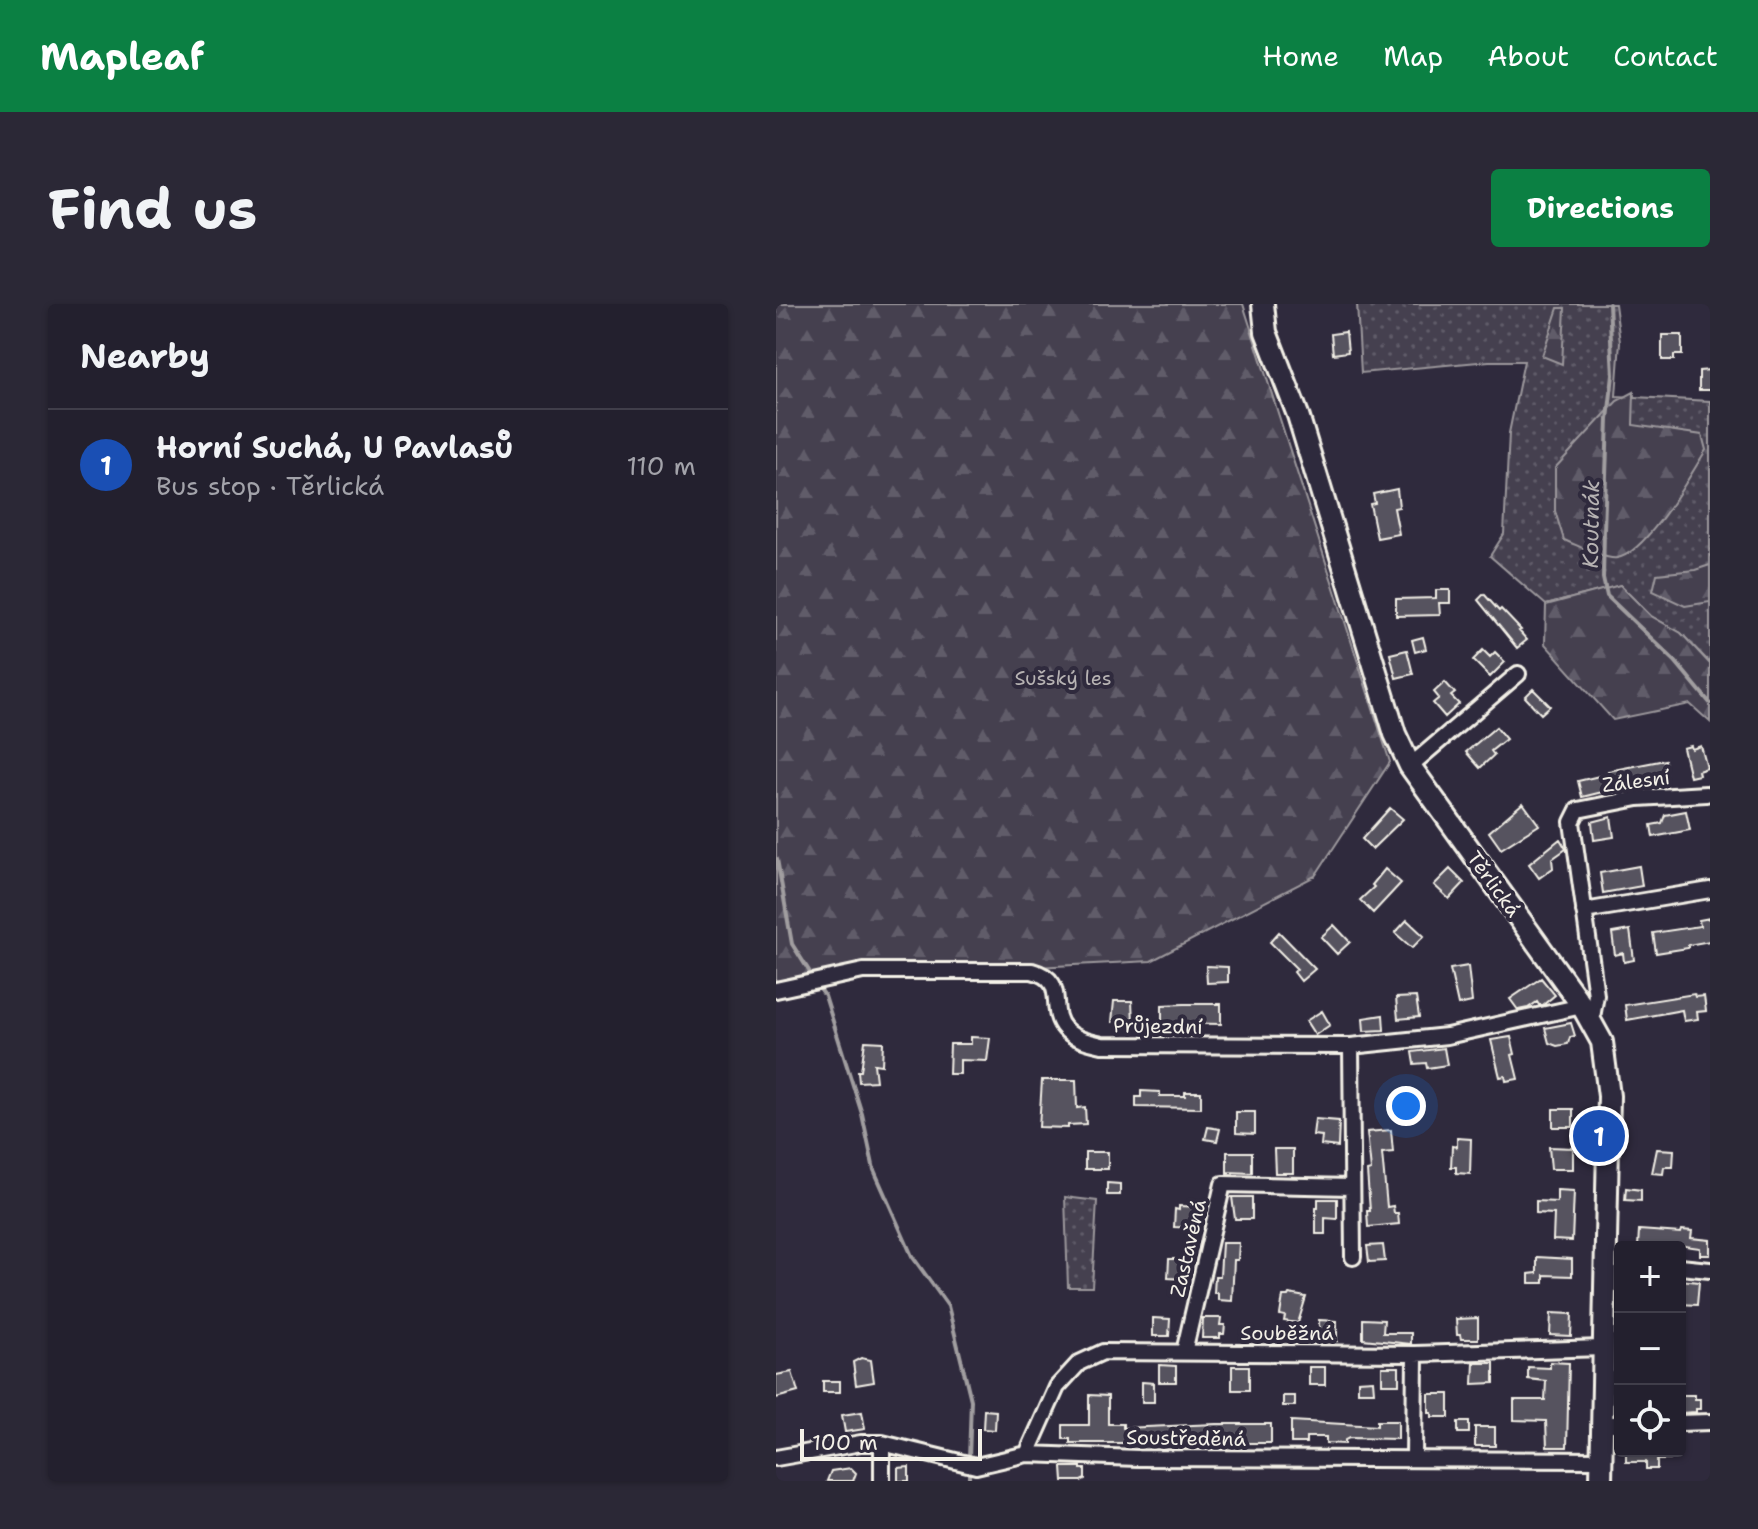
<!DOCTYPE html>
<meta charset="utf-8">
<style>
body{margin:0;font-family:"Shantell Sans",sans-serif;background:#2b2836;color:#f1f3f6}
.controls{position:absolute;right:24px;bottom:24px;display:grid;overflow:hidden;border-radius:8px;box-shadow:0 2px 6px #0004}
.controls button{width:72px;height:72px;display:grid;place-items:center;padding:0;border:0;border-bottom:2px solid #403e4a;background:#23202e;color:#f1f3f6;font:40px sans-serif}
.scale{position:absolute;left:24px;bottom:20px;width:182px;box-sizing:border-box;padding-left:8px;border:4px solid #f4f1e8;border-top:0;font-size:22px;line-height:28px;white-space:nowrap;color:#f4f1e8;-webkit-text-stroke:6px #2f2a3d;paint-order:stroke}
.you{position:absolute;left:630px;top:802px;width:28px;height:28px;margin:-20px;border:6px solid #fff;border-radius:50%;background:#1a73e8;box-shadow:0 0 0 12px #1a73e833}
.badge{display:grid;place-items:center;width:52px;height:52px;border-radius:50%;background:#0b8043;color:#fff;font-size:26px;font-weight:700}
.pin{position:absolute;translate:-50% -50%;border:4px solid #fff;box-shadow:0 2px 8px #0006}
.list{margin:0;padding:0;list-style:none}
h2{display:flex;justify-content:space-between;align-items:center;height:104px;margin:0;padding:0 32px;font-size:34px}
h2 small{font-size:26px;font-weight:400;color:#a3a3aa}
.list li{display:grid;grid-template-columns:52px 1fr auto;gap:24px;align-items:center;box-sizing:border-box;height:112px;padding:0 32px;border-top:2px solid #403e4a}
.list b{display:block;font-size:30px;white-space:nowrap}
.list p{margin:0;font-size:26px;white-space:nowrap;color:#a3a3aa}
.list em{font-size:26px;font-style:normal;color:#a3a3aa}
.icon{flex:none;width:44px;height:44px;fill:none;stroke:currentColor;stroke-width:2;stroke-linecap:round;stroke-linejoin:round}
.map{position:relative;flex:none;width:934px;height:1177px;overflow:hidden;border-radius:8px}
header{display:flex;align-items:center;gap:48px;box-sizing:border-box;height:112px;padding:0 40px;background:#0b8043;color:#fff}
header strong{font-size:38px}
nav{display:flex;gap:44px;margin-inline-start:auto;font-size:28px}
.intro{display:flex;align-items:center;justify-content:space-between;box-sizing:border-box;height:192px;padding:0 48px}
h1{margin:0;font-size:56px}
.button{padding:20px 36px;border-radius:8px;background:#0b8043;color:#fff;font-size:28px;font-weight:700}
main{display:flex;gap:48px;padding:0 48px}
aside{flex:1;background:#23202e;border-radius:8px;box-shadow:0 2px 6px #0004}
.map>svg:first-child{display:block}
.grass{fill:url(#grass-dots);stroke:#9c989c;stroke-width:2}
.forest{fill:url(#forest-firs);stroke:#9c989c;stroke-width:2}
.lines{fill:none;stroke-linecap:round;stroke-linejoin:round}
.stream{stroke:#a19ea0;stroke-width:4}
.building{fill:#56525f;stroke:#f4f1e8;stroke-width:2}
.street-casing{stroke:#f4f1e8;stroke-width:20}
.secondary-casing{stroke:#f4f1e8;stroke-width:26}
.street{stroke:#2f2a3d;stroke-width:14}
.secondary{stroke:#2f2a3d;stroke-width:20}
.labels{text-anchor:middle;dominant-baseline:central;stroke-width:8;stroke-linejoin:round;paint-order:stroke}
.park-label{font-size:20px;fill:#b7b3b3;stroke:#2f2a3d}
.street-label{font-size:20px;fill:#f4f1e8;stroke:#2f2a3d}
.water-label{font-size:22px;font-style:italic;fill:#b6b2b2;stroke:#2f2a3d}
</style>
<header>
<strong>Mapleaf</strong>
<nav><a>Home</a><a>Map</a><a>About</a><a>Contact</a></nav>
</header>
<div class="intro"><h1>Find us</h1><a class="button">Directions</a></div>
<main>
<aside>
<h2>Nearby<small></small></h2>
<ul class="list">
<li><span class="badge" style="background:#1a4fb4">1</span><div><b>Horní Suchá, U Pavlasů</b><p>Bus stop · Těrlická</p></div><em>110 m</em></li>
</ul>
</aside>
<div class="map">
<svg width="934" height="1177" viewBox="0 0 934 1177">
<defs>
<pattern id="grass-dots" width="8" height="8" patternUnits="userSpaceOnUse" patternTransform="scale(2)"><rect width="8" height="8" fill="#454050"/><path d="M2 2h.1M6 6h.1" fill="none" stroke="#605c69" stroke-width="1.8" stroke-linecap="round"/></pattern>
<pattern id="forest-firs" width="22" height="20" patternUnits="userSpaceOnUse" patternTransform="scale(2)"><rect width="22" height="20" fill="#454050"/><path d="M5 1l3.5 6h-7zM16 11l3.5 6h-7z" fill="#605c69"/></pattern>
</defs>
<rect width="100%" height="100%" fill="#2f2a3d"/>
<filter id="ink" filterUnits="userSpaceOnUse"><feTurbulence type="fractalNoise" baseFrequency=".0125" numOctaves="2"/><feDisplacementMap in="SourceGraphic" scale="16" xChannelSelector="R" yChannelSelector="G"/><feConvolveMatrix kernelMatrix="1 2 1 2 8 2 1 2 1" color-interpolation-filters="sRGB"/></filter>
<g filter="url(#ink)">
<!-- grass -->
<path class="grass" d="M581 0H839L844 38 840 92 934 97V359L905 329 875 312 844 281 770 301 714 252 728 230 733 129 748 57H713L585 69Z
M289 893 321 897 316 983H292Z"/>
<!-- forest -->
<path class="forest" d="M0 0H467L614 458 539 572 375 657 184 667H87L0 686Z
M782 4H789L786 60 766 52Z
M858 88 857 121 926 131 930 146C914 172 870 250 841 254 829 256 801 241 788 236L779 207V164L841 97Z
M934 261V298L909 302 877 287 881 270 919 266Z
M844 281 875 312 905 329 934 360V418L914 400 837 416 769 340 770 301Z"/>
<g class="lines">
<!-- stream -->
<path class="stream" d="M833 0 837 71 832 115 828 227 827 274 831 292 899 357 934 399
M1 555 16 640 35 670
M42 682 49 692 86 810 98 866 136 952 172 1002 195 1096 193 1155
M193 1177V1167"/>
</g>
<!-- building -->
<path class="building" d="M570 28 572 48 557 50 555 30Z
M886 31H906V51H898V56H886Z
M934 66V86H923V67Z
M621 185 623 203 618 204 623 230 601 234 594 200 599 199 597 190Z
M660 286H674V299H663L664 311 620 312V295L660 294Z
M708 290 723 307 725 305 745 326 743 327 751 336 741 344 702 296Z
M647 333 650 345 639 348 636 336Z
M631 346 637 370 620 374 614 350Z
M707 346 714 353 719 348 729 358 714 373 697 356Z
M669 378 679 389 675 392 683 400 669 413 657 399 663 394 658 388Z
M757 385 774 402 765 410 749 393Z
M720 423 730 435 715 447 718 451 704 464 690 448Z
M915 442 916 445 925 442 931 464 922 467 923 471 914 473 907 444Z
M889 456 891 478 879 481 878 476 867 478 806 493 802 477 832 470V467Z
M747 499 763 521 725 545 713 528Z
M614 504 627 515 596 545 586 535Z
M910 507 914 526 877 533 875 521 886 519 889 511Z
M835 513 838 533 818 536 816 518Z
M784 535 790 545 776 555 777 564 763 574 753 560Z
M863 562 866 582 827 589 824 569Z
M609 565 625 579 597 609 584 596 598 583 596 581Z
M674 565 688 579 673 595 658 581Z
M934 614V637L912 641V644L880 649 877 629 924 622 923 616Z
M631 616 648 632 636 644 619 629Z
M558 621 574 638 561 650 545 633Z
M854 626 858 656 848 658 847 649 839 651 836 629Z
M503 628 539 665 525 677 518 668 521 665 494 638Z
M430 662 452 663V678L431 679Z
M692 662 696 698 682 701 674 665Z
M765 674 779 691 767 701H763L761 698 752 704 742 706 734 695Z
M918 690 919 693 928 692 930 707 921 708 922 715 908 717 906 706 851 716 849 701Z
M640 693 643 713 622 715 620 694Z
M338 697H356L357 718H336Z
M408 700H445V720L386 719V701Z
M546 707 554 721 539 731 530 717Z
M607 711 608 726 588 727 587 714Z
M795 719 799 732 794 733 792 740 781 742 773 739 769 724Z
M195 733 214 734 211 757 184 756V770H173L174 740H195Z
M735 733 739 750 736 751 742 775 730 777 729 772 724 773 715 736Z
M89 737 107 738 106 761 98 760 100 777 83 778 82 767H85Z
M668 744 671 761 651 764 650 759 638 760 636 748Z
M266 776H300L301 804 309 803 310 820 292 821V824L263 823Z
M365 787 384 788V792H409V788H425V804L360 803V793H365Z
M777 805H797V823H777Z
M460 808H479V830L460 829Z
M539 815 563 817 562 843 545 841 546 832 537 831Z
M432 823 444 825 441 837 429 835Z
M615 826 617 848 606 849 611 903 617 902 618 909H622L623 920 592 923 591 907H594L591 867 595 866 591 828Z
M681 834 695 835 694 870 680 869V863H675L676 842 681 843Z
M773 843 797 844V865H775Z
M498 845H517V869H499Z
M881 845 898 846 897 863H888L887 870 876 869Z
M309 848H332V865H309Z
M451 848H476V869L451 868Z
M331 879 344 880V891H331Z
M850 884 865 886V897L849 896Z
M781 886 798 887 796 937 777 936 778 910 760 909V897L781 898Z
M456 893H476V915H459Z
M542 895H561V915L549 914V930H540V904H542Z
M403 902 424 903 423 924 398 923 399 905 403 906Z
M863 926 905 929 906 926 916 927 915 934 934 936V951H924V944L895 940 894 943H862Z
M446 939H463L462 956H458L456 997 442 996V989H438L439 972H444Z
M607 941 609 957 593 958 591 942Z
M761 953 796 955V972L768 971V979H753V970L761 969Z
M393 955H411L410 975 392 974Z
M904 976 923 978 921 1001 904 1000Z
M513 990 530 993 522 1019 508 1017 509 1012 504 1011 507 992H512Z
M775 1009 796 1010 795 1032 774 1031Z
M377 1014 394 1015 393 1032H377Z
M427 1014H445L444 1021H449L448 1030H444V1034H426Z
M702 1014V1035H685L684 1031H681L680 1015Z
M587 1015 608 1016 607 1029H635V1040L587 1035Z
M543 1016 561 1017V1037L543 1034Z
M85 1054 95 1056 98 1078 80 1081 77 1058Z
M774 1058 793 1059 791 1143H771L770 1117 738 1116V1096H769L770 1077 752 1075V1063L774 1064Z
M698 1059H718V1079L697 1080Z
M383 1061 400 1062V1078H383Z
M456 1062H473V1086H456Z
M533 1063H549V1081H533Z
M606 1063H623V1080H606Z
M16 1068 22 1088 0 1094V1071Z
M597 1076 598 1088H582V1077Z
M47 1077H64V1088H47Z
M366 1078 378 1079V1098H366Z
M653 1090H673V1113H656V1109H653Z
M313 1091 332 1092V1120H347V1124L440 1120H495V1139H294V1135H287V1121H313Z
M904 1091H919V1095H924V1105H920V1108L904 1109Z
M507 1092H519V1102H507Z
M208 1106 220 1107 219 1126 207 1125Z
M86 1108 89 1125 69 1128 66 1111Z
M515 1117 601 1122V1117H622V1135L573 1134 569 1136V1140L550 1139V1133H530V1139H515Z
M682 1118H693V1129H682Z
M699 1123H719V1142H699Z
M850 1147H894V1156H881V1165H870V1158H850Z
M133 1163V1177H122V1164Z
M286 1163H305V1165H309V1175L305 1177H287Z
M75 1164 80 1169 77 1177H51L55 1167Z"/>
<g class="lines">
<!-- street casing -->
<g class="street-casing">
<path id="street" d="M634 462 742 370
M808 607 934 586
M0 686 87 667H256C294 677 270 705 289 725 298 735 313 738 326 741L575 742 671 732 806 702
M815 719 820 691 796 518 802 506 862 494 930 490
M575 742 577 953
M904 963 934 966
M408 1048 447 880 575 883
M904 1119 934 1118
M826 1120H844
M106 1139V1177
M251 1150 281 1083 303 1059 327 1048 639 1050 827 1044
M0 1154 85 1139H106L200 1162 251 1150 362 1154 826 1156
M638 1155 639 1050"/>
</g>
<!-- secondary casing -->
<g class="secondary-casing">
<path id="secondary" d="M487 0 490 28 522 111 619 430 634 462 806 702 826 738 833 792 825 1177"/>
</g>
<!-- street -->
<use href="#street" class="street"/>
<!-- secondary -->
<use href="#secondary" class="secondary"/>
</g>
</g>
<g class="labels">
<!-- park labels -->
<g class="park-label">
<text x="287" y="374">Sušský les</text>
</g>
<!-- street labels -->
<g class="street-label">
<text transform="translate(860 477) rotate(-7)">Zálesní</text>
<text transform="translate(718 580) rotate(54)">Těrlická</text>
<text transform="translate(382 722) rotate(1)">Průjezdní</text>
<text transform="translate(412 944) rotate(-77)">Zastavěná</text>
<text x="511" y="1029">Souběžná</text>
<text transform="translate(410 1134) rotate(1)">Soustředěná</text>
</g>
<!-- water labels -->
<g class="water-label">
<text transform="translate(815 220) rotate(-89)">Koutnák</text>
</g>
</g>
</svg>
<div class="controls">
<button>+</button>
<button>−</button>
<button><svg class="icon" aria-label="locate" viewBox="0 0 24 24"><circle cx="12" cy="12" r="6"/><path d="M12 2v4M12 18v4M2 12h4M18 12h4"/></svg></button>
</div>
<div class="scale">100 m</div>
<div class="you"></div>
<div class="pin badge" style="left:823px;top:832px;background:#1a4fb4">1</div>
</div>
</main>
